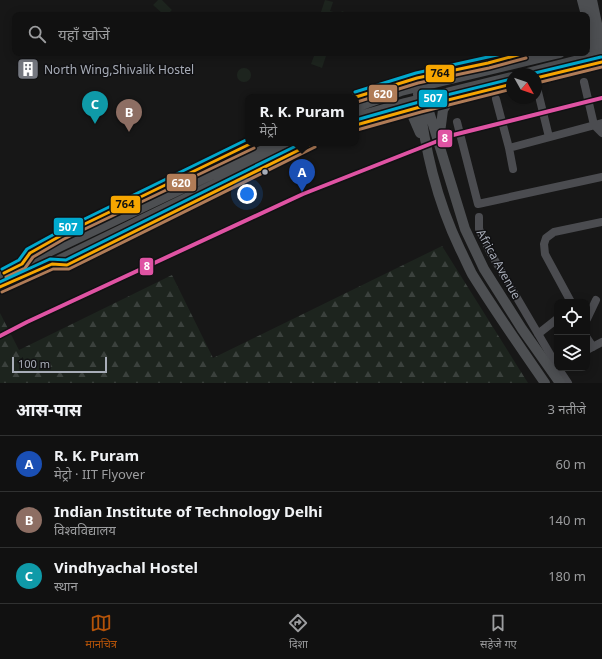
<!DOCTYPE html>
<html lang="hi">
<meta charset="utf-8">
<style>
body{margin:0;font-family:"Noto Sans","Noto Sans Devanagari",sans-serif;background:#1a1a1a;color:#f1f3f6}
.controls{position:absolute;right:12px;bottom:12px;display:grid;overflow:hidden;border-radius:8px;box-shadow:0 2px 10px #0003}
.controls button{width:36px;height:36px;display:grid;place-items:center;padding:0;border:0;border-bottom:1px solid #303131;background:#111;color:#f1f3f6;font:20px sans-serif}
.compass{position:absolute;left:506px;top:68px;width:36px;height:36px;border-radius:50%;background:#111;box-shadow:0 2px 10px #0003;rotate:130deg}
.scale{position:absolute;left:12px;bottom:10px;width:95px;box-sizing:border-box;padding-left:4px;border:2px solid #a8adb8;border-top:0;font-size:11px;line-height:14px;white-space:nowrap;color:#a8adb8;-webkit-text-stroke:3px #111113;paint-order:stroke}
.you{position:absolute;left:247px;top:194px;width:14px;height:14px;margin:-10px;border:3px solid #fff;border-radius:50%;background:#1a73e8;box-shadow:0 0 0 6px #1a73e833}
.badge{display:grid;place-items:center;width:26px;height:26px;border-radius:50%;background:#b45309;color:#fff;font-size:13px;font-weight:700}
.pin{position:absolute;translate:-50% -33px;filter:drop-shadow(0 1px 2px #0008)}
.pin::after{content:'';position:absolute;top:21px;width:14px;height:12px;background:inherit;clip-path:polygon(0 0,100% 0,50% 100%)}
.popup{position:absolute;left:245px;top:94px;width:114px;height:52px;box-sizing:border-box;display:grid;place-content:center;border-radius:8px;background:#111;filter:drop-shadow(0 1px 3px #0005);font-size:13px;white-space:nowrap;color:#9c9d9f}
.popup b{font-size:15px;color:#f1f3f6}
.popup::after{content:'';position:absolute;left:50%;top:100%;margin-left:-8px;border:8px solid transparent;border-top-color:#111}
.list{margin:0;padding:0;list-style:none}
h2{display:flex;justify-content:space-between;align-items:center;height:52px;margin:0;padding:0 16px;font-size:17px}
h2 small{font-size:13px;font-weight:400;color:#9c9d9f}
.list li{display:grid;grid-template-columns:26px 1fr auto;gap:12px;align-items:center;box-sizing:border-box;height:56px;padding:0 16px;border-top:1px solid #303131}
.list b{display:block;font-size:15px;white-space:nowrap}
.list p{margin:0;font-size:13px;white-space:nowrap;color:#9c9d9f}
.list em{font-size:13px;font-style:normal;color:#9c9d9f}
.icon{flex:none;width:22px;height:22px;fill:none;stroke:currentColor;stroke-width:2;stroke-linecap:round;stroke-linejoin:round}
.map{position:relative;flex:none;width:602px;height:383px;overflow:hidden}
.search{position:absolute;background:#111;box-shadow:0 2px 10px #0003;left:12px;right:12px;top:12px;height:44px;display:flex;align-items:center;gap:10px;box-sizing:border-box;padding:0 14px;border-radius:8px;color:#9c9d9f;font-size:15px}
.sheet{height:220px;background:#111}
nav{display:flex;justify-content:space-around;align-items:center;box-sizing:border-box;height:56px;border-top:1px solid #303131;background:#111;font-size:11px;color:#9c9d9f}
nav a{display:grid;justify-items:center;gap:2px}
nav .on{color:#b45309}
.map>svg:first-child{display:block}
.grass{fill:url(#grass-tufts)}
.forest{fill:url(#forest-firs)}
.garden{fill:#1d241e}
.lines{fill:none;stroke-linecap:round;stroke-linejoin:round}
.minor{stroke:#4b4c50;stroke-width:8}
.major{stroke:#4d4f52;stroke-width:10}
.major-bridge{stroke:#4d4f52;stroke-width:10}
.bus-1-casing{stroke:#111113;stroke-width:6}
.bus-2-casing{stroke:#111113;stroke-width:6}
.bus-3-casing{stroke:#111113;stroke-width:6}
.bus-1{stroke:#f7a600;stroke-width:3}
.bus-2{stroke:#b07c57;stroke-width:3}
.bus-3{stroke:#00a9ce;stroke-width:3}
.metro-1-casing{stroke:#111113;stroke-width:7}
.metro-1{stroke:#df53a3;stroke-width:4}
.bus-dot{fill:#a8adb8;stroke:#111113;stroke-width:1.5}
.labels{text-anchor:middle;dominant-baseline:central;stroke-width:3;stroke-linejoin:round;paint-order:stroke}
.poi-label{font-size:12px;fill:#a8adb8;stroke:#111113;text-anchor:start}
.street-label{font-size:12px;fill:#a8adb8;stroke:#111113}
.line-badge{stroke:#111113;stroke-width:1.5}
.badge-label{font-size:11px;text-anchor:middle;font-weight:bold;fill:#fff}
.pale-badge-label{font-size:11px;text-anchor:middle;font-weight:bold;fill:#111}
</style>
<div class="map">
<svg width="602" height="383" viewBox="0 0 602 383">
<defs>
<pattern id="grass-tufts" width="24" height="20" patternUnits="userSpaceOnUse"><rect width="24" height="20" fill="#1d241e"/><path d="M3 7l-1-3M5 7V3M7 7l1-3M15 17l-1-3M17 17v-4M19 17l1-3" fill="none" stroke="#3b413d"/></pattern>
<pattern id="forest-firs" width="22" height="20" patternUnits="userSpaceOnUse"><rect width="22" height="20" fill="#1d241e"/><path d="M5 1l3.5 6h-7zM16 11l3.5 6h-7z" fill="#3b413d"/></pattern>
</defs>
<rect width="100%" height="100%" fill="#171717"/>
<!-- grass -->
<path class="grass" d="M325 0 333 2 330 11 340 14 342 11 344 12 343 15H320Z
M237 75a7 7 0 1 1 14 0a7 7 0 1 1-14 0Z"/>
<!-- forest -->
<path class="forest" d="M442 246 528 383H0V313L19 350 172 275 213 358Z"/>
<!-- garden -->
<path class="garden" d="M158 0H162L172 10 167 15H164L153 5Z
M315 53H327L322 68 311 64Z"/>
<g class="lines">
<!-- minor -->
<path class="minor" d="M584 82 594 125 602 133
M538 92 549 137
M496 99 509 148 513 169
M457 122 478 204 602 177
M509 148 602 123
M479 217V229L490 252 557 366
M571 302 545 254 544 244 546 238 554 232 602 222
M587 319 596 300
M538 334 557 319
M587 338 593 347
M587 350 602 342
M558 368 568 383"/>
<!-- major -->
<path class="major" d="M582 0 586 15
M592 0 599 33 602 59
M587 20 595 53
M423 76 427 105 465 229 484 269 522 329 560 383
M536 78 602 62
M418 94C425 149 436 199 460 249 464 257 468 266 472 274 495 311 520 347 545 383
M356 97 417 78 488 63 525 53
M410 110 420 133
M356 125 420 107 512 84
M439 140 443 110 449 100
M293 153 313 143
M24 262 30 253 62 235 252 143
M54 264 67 265 186 206
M0 275 278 143
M0 287 59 260 299 143"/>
<!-- major-bridge -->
<path class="major-bridge" d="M587 46 602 43
M523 74 602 54
M356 107 401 91 560 53
M356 117 405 103 512 77"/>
<!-- bus-1 casing -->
<g class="bus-1-casing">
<path id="bus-1" d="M536 78 602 62
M356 97 417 78 488 63 525 53
M356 125 420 107 512 84
M4 273 22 264 30 253 62 235 252 143
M0 287 52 264 67 265 313 143"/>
</g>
<!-- bus-2 casing -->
<g class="bus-2-casing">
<path id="bus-2" d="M537 83 602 67
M357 102 418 83 489 68 526 58
M357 130 421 112 512 89
M6 277 25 268 33 257 64 239 254 148
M2 292 53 269H69L315 147"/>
</g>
<!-- bus-3 casing -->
<g class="bus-3-casing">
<path id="bus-3" d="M535 73 601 57
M355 92 416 73 506 53
M356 120 419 102 511 79
M2 269 19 260 27 249 60 231 248 139
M0 282 50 259 66 260 302 143"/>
</g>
<!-- bus-1 -->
<use href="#bus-1" class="bus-1"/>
<!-- bus-2 -->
<use href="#bus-2" class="bus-2"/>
<!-- bus-3 -->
<use href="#bus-3" class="bus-3"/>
<!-- metro-1 casing -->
<g class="metro-1-casing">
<path id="metro-1" d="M0 336 27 322 303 194 453 135 602 98"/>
</g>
<!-- metro-1 -->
<use href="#metro-1" class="metro-1"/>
</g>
<!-- icons -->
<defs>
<g id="building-square" transform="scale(1.15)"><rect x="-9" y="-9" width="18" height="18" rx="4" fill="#757880" stroke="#111113"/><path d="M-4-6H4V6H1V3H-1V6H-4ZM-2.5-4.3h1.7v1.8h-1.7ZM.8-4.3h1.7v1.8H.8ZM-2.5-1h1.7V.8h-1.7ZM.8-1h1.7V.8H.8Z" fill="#fff"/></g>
</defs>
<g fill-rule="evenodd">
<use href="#building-square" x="28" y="69"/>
</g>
<!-- markers -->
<circle class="bus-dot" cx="265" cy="172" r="3.5"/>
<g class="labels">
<!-- poi labels -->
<g class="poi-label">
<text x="44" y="69">North Wing,Shivalik Hostel</text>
</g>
<!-- street labels -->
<g class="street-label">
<text transform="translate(499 264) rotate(61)">Africa Avenue</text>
</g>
</g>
<g class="line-badge">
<rect x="425" y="64" width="30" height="19" rx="4" fill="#f7a600"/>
<rect x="368" y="84" width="30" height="19" rx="4" fill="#b07c57"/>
<rect x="418" y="89" width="30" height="19" rx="4" fill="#00a9ce"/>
<rect x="437" y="129" width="16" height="19" rx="4" fill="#df53a3"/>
<rect x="166" y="173" width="31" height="19" rx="4" fill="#b07c57"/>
<rect x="110" y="195" width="31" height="19" rx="4" fill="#f7a600"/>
<rect x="53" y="217" width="31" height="19" rx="4" fill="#00a9ce"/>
<rect x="139" y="257" width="15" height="19" rx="4" fill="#df53a3"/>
</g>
<g class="badge-label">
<text x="383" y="98">620</text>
<text x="433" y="102">507</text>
<text x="445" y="142">8</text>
<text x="181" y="187">620</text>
<text x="68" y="231">507</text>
<text x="147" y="270">8</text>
</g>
<g class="pale-badge-label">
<text x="440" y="77">764</text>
<text x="125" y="208">764</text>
</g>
</svg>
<div class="controls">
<button><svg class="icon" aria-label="locate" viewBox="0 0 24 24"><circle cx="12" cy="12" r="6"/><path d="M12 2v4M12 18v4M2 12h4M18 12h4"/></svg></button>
<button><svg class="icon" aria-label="layers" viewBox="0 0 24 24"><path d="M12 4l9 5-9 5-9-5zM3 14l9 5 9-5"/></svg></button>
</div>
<svg class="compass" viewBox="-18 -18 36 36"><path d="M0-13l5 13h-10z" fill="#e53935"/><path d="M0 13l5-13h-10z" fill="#9c9d9f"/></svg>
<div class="scale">100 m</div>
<div class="you"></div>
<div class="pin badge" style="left:302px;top:192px;background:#1a4fb4">A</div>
<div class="popup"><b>R. K. Puram</b>मेट्रो</div>
<div class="pin badge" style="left:129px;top:132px;background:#8d6e63">B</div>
<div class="pin badge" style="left:95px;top:124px;background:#0f9aa8">C</div>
<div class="search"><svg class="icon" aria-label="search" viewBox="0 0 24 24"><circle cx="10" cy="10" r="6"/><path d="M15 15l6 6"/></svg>यहाँ खोजें</div>
</div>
<section class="sheet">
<h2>आस-पास<small>3 नतीजे</small></h2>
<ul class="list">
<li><span class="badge" style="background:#1a4fb4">A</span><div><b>R. K. Puram</b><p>मेट्रो · IIT Flyover</p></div><em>60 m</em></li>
<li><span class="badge" style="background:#8d6e63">B</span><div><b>Indian Institute of Technology Delhi</b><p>विश्वविद्यालय</p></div><em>140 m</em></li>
<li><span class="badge" style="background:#0f9aa8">C</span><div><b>Vindhyachal Hostel</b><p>स्थान</p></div><em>180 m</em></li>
</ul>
</section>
<nav>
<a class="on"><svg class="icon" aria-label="map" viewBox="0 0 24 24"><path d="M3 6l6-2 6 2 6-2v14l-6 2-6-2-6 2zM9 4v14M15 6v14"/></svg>मानचित्र</a>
<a><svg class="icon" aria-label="directions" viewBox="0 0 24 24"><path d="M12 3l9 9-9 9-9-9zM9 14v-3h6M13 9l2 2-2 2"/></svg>दिशा</a>
<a><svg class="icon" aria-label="saved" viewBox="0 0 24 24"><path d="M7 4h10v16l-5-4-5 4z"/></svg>सहेजे गए</a>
</nav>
